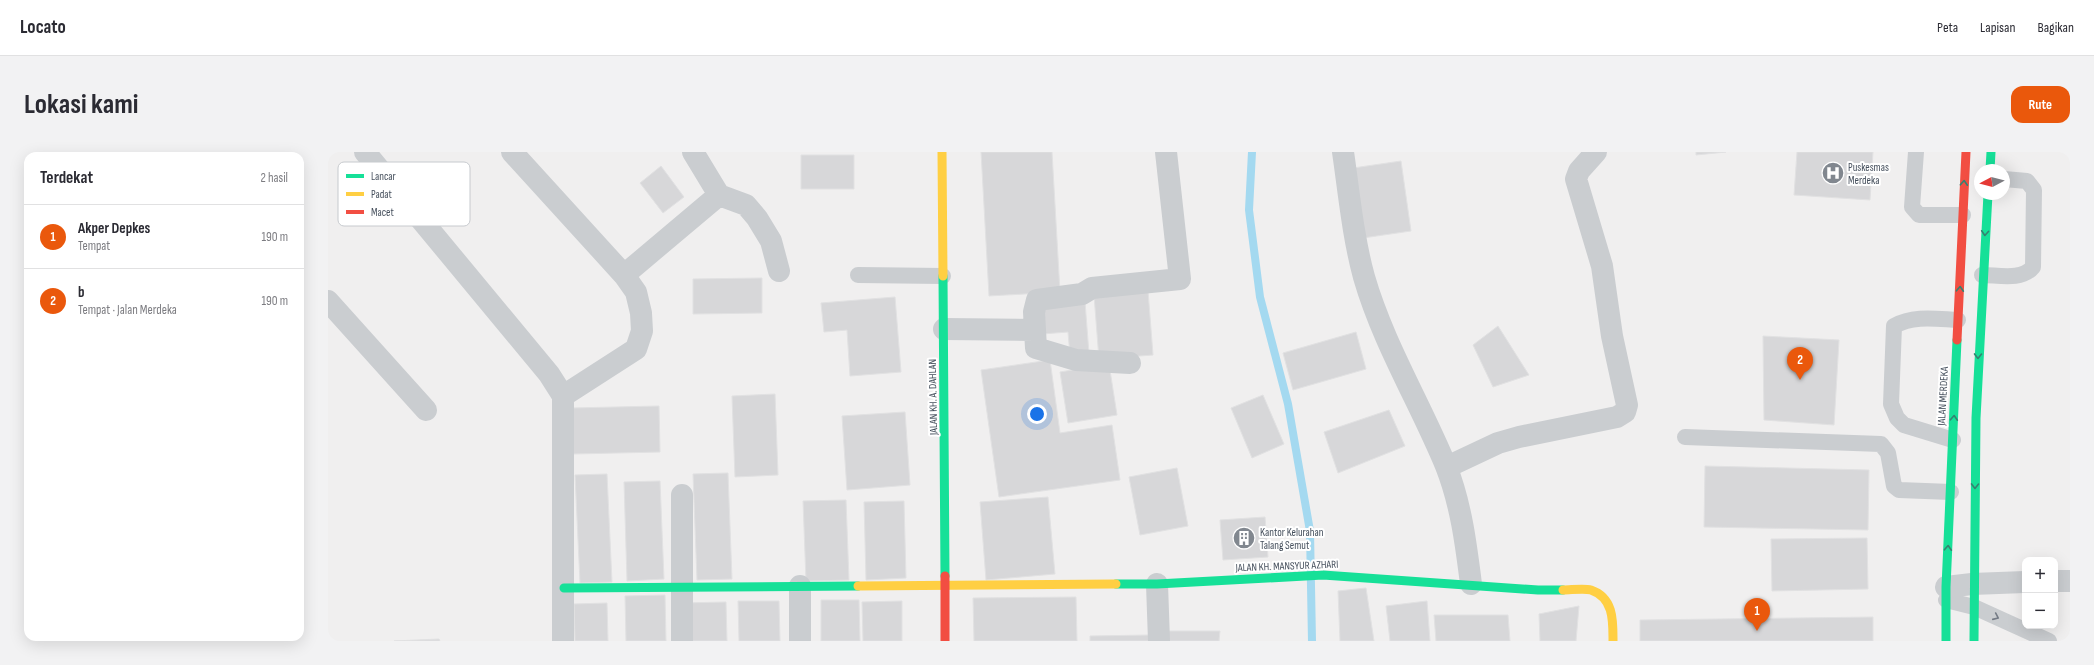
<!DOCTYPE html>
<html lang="id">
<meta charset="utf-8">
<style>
body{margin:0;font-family:"Sofia Sans Condensed",sans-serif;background:#f2f2f3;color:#2b2b33}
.controls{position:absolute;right:12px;bottom:12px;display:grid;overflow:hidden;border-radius:8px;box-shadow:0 4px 16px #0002}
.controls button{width:36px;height:36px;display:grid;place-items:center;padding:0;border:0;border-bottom:1px solid #e1e1e2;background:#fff;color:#2b2b33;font:20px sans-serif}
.compass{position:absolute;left:1646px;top:12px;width:36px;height:36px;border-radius:50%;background:#fff;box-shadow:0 4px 16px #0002;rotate:263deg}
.you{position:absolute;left:709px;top:262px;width:14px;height:14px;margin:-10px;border:3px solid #fff;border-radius:50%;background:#1a73e8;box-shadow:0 0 0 6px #1a73e833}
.badge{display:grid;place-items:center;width:26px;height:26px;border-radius:50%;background:#ea580c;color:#fff;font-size:13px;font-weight:700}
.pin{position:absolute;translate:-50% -33px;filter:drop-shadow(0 1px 2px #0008)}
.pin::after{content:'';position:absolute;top:21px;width:14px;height:12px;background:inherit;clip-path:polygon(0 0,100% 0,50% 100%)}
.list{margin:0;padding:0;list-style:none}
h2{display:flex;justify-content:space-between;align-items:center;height:52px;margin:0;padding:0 16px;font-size:17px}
h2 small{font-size:13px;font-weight:400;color:#7c7c81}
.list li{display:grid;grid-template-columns:26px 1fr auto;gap:12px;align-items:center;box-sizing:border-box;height:64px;padding:0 16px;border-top:1px solid #e1e1e2}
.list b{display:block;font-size:15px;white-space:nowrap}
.list p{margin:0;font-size:13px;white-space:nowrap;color:#7c7c81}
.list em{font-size:13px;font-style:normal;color:#7c7c81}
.map{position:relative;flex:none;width:1742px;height:489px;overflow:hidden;border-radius:12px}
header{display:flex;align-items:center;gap:24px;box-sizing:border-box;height:56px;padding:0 20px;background:#fff;border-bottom:1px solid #e1e1e2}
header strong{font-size:19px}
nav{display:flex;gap:22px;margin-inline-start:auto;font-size:14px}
.intro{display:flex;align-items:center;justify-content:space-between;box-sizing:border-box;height:96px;padding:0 24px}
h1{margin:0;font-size:28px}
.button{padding:10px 18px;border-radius:12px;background:#ea580c;color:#fff;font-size:14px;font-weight:700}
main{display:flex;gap:24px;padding:0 24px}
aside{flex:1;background:#fff;border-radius:12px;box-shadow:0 4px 16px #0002}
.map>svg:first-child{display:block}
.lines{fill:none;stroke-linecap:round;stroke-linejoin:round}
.stream{stroke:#a4d9f0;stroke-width:8}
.building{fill:#d7d7d9;stroke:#e1e1e2}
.lane{stroke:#cacdd0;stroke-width:16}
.street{stroke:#cacdd0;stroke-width:22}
.fast{stroke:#16e098;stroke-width:9}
.slow{stroke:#ffcf43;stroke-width:9}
.jam{stroke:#f24e42;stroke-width:9}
.oneway{stroke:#358271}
.oneway2{stroke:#747b85}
.labels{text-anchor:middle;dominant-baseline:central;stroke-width:4;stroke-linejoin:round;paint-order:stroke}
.poi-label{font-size:11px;fill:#454f5c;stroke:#fff;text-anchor:start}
.street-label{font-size:11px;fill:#454f5c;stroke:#fff}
.key{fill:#fff;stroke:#c7cace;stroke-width:1}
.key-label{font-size:11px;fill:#454f5c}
</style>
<header>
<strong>Locato</strong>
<nav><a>Peta</a><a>Lapisan</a><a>Bagikan</a></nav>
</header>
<div class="intro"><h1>Lokasi kami</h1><a class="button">Rute</a></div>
<main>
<aside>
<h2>Terdekat<small>2 hasil</small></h2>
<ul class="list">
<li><span class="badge">1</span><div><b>Akper Depkes</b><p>Tempat</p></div><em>190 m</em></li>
<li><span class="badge">2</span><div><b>b</b><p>Tempat · Jalan Merdeka</p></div><em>190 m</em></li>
</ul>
</aside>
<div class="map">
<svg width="1742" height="489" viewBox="0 0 1742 489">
<rect width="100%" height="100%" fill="#f0efef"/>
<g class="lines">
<!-- stream -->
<path class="stream" d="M924 0 921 58 932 145 960 252 982 379 984 489"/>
</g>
<!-- building -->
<path class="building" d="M653 0H724L732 140 661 144Z
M1368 0H1398L1368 3Z
M1469 0H1545L1542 48 1466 43Z
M473 3H526V37H473Z
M1073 9 1083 79 1035 86 1025 16Z
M333 14 356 45 335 61 312 31Z
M434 126V161L365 162V127Z
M820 139 825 203 771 207 766 143Z
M567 145 573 220 522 224 519 178 496 180 493 151Z
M757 150 761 202 742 203 740 180 714 182 712 153Z
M1170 174 1201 223 1165 235 1145 193Z
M1028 180 1038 217 965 238 955 201Z
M1435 184 1511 188 1506 273 1436 268Z
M722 208 732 281 784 273 792 328 671 345 653 218Z
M781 212 789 263 740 271 732 220Z
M447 242 450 323 407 325 404 244Z
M935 243 956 292 924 306 903 256Z
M331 254 332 300 245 302 244 256Z
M1061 258 1077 294 1010 321 996 280Z
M577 260 582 333 519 338 514 264Z
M1377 314 1541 318 1540 378 1376 375Z
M849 316 860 374 812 383 801 325Z
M400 321 404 427 369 428 365 322Z
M279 322 284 430 252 431 247 323Z
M332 329 336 427 299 429 296 330Z
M720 345 727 422 658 428 652 350Z
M518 348 521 428 478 429 475 349Z
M576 349 578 426 538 428 536 350Z
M937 365 940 405 895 408 892 368Z
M1539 386 1540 437 1444 439 1443 387Z
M1038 436 1046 489H1012L1010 439Z
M337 443 338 489H298L297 444Z
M748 445 749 489H646L645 446Z
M493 448H531L532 489H493Z
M410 449H451L452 489H411Z
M574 449V489H535L534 450Z
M1099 449 1102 489H1062L1058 454Z
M398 450 399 489H356L355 451Z
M279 451 280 489H247L246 452Z
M1251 454 1248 489H1212L1211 462Z
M1106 463H1180L1182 489H1108Z
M1545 465V489H1312V468Z
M839 479H892L891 489H839Z
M823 483V489H762V484Z
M111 487 112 489H66Z"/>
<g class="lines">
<!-- lane -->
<path class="lane" d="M1588 0 1584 55 1591 63H1635
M530 123 615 124
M1654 123C1670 123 1694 129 1705 115L1706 38 1699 29 1676 27
M1357 285 1553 292 1560 301 1566 334 1571 338 1623 340
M1625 288 1576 273 1569 266 1563 252 1566 174C1586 163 1608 167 1630 168
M1618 448 1646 455 1721 489"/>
<!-- street -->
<path class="street" d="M37 0 221 222 235 244V489
M184 0 296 123 391 43
M365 0 391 43 418 53 429 66 443 89 451 119
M1015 0C1021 41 1025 85 1036 125 1055 191 1092 251 1118 314 1133 352 1138 392 1143 432
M0 149 98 258
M616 177 706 178
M802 211 748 208 708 196 706 160 709 148 754 142 764 136 852 127 838 0
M235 244 308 197 314 179 313 161 308 140 296 123
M1119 315 1170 291 1191 285 1289 265 1297 260 1299 253 1284 184 1274 114 1248 27 1251 19 1268 0
M1727 429H1742
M829 432 831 489
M1618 435 1644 432 1697 430
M354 489V343
M472 489V434"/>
<!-- fast -->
<path class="fast" d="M1662 18 1663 0
M615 124 617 424
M788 432H829L995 423 1210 438H1235
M236 436 530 434
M1618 489V435L1629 188
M1646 489 1648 266 1660 42"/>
<!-- slow -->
<path class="slow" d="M614 0 615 124
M530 434 788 432
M1235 438C1243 438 1256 436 1263 438 1286 446 1285 469 1285 489"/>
<!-- jam -->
<path class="jam" d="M1629 188 1638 0
M617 424V489"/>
</g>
<!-- one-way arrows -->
<defs><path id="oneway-chevron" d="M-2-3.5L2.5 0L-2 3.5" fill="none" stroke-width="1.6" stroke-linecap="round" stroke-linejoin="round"/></defs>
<g class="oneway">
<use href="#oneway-chevron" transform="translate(1636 31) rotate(-87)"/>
<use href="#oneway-chevron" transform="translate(1657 81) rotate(94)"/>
<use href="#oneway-chevron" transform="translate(1632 137) rotate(-87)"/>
<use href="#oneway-chevron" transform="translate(1650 204) rotate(91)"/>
<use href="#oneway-chevron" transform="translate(1626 266) rotate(-87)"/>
<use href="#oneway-chevron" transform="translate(1647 334) rotate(91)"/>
<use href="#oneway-chevron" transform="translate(1620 396) rotate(-87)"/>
</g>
<use class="oneway2" href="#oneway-chevron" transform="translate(1668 465) rotate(24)"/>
<!-- icons -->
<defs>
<g id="hospital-disc" transform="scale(1.15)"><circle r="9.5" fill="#81878f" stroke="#fff"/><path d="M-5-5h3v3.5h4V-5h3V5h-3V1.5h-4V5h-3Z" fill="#fff"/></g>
<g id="building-disc" transform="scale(1.15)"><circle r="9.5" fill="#81878f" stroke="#fff"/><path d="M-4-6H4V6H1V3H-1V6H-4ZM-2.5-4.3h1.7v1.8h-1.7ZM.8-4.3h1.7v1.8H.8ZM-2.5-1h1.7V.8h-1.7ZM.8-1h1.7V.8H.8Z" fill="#fff"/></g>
</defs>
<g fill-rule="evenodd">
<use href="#hospital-disc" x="1505" y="21"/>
<use href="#building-disc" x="916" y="386"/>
</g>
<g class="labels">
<!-- poi labels -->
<g class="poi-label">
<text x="1520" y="15">Puskesmas<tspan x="1520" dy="13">Merdeka</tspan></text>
<text x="932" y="380">Kantor Kelurahan<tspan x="932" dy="13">Talang Semut</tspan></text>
</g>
<!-- street labels -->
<g class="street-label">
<text transform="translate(1615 244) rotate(-87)">JALAN MERDEKA</text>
<text transform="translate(605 245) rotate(-91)">JALAN KH. A. DAHLAN</text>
<text transform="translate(959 414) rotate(-2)">JALAN KH. MANSYUR AZHARI</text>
</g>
</g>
<!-- legend -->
<rect x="10" y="10" width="132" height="64" rx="6" class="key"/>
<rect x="18" y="22" width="18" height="4" fill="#16e098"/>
<rect x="18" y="40" width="18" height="4" fill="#ffcf43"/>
<rect x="18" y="58" width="18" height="4" fill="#f24e42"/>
<g class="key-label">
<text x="43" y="28">Lancar</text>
<text x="43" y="46">Padat</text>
<text x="43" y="64">Macet</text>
</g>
</svg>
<div class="controls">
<button>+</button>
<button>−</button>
</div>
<svg class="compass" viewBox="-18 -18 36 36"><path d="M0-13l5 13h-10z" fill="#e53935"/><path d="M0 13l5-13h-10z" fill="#7c7c81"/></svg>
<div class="you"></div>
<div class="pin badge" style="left:1429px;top:479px">1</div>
<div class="pin badge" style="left:1472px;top:228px">2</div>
</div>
</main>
